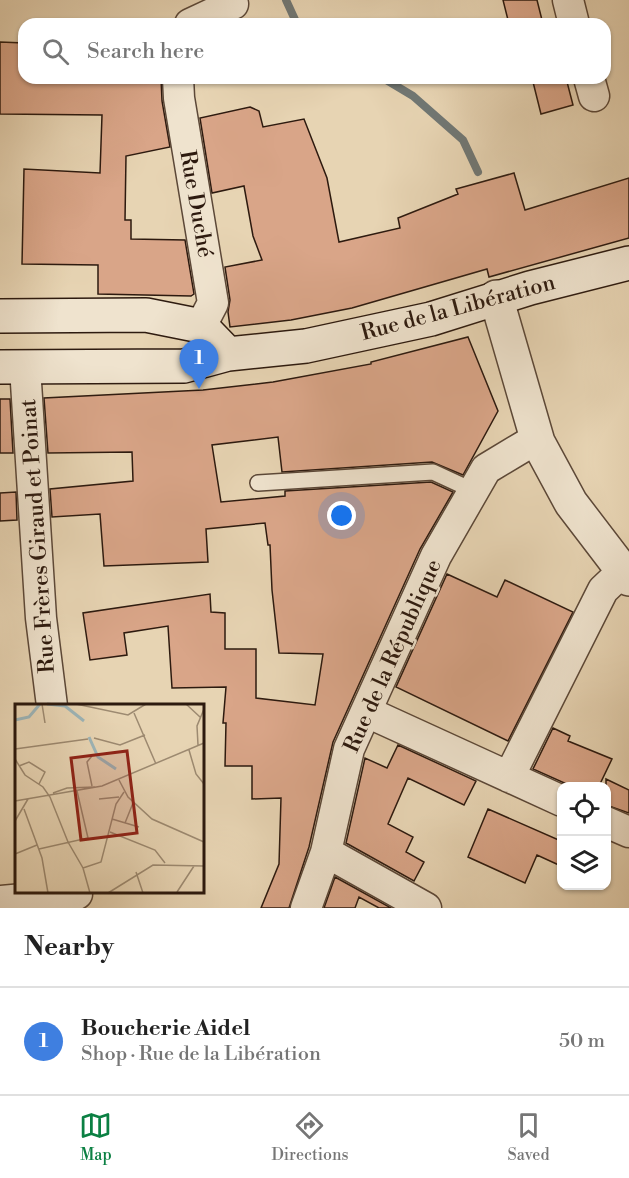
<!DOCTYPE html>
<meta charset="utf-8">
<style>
body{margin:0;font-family:"Libre Bodoni",serif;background:#f6f6f6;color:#222}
.controls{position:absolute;right:18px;bottom:18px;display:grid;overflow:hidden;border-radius:12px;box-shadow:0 2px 4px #0004}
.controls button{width:54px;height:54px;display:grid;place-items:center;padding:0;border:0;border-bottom:2px solid #e0e0e0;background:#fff;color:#222;font:30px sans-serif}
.you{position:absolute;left:342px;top:516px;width:21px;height:21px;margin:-15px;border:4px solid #fff;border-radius:50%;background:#1a73e8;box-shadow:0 0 0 9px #1a73e833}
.badge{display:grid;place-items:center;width:39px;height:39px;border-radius:50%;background:#0b8043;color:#fff;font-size:20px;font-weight:700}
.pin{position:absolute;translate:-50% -50px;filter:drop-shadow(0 2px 3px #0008)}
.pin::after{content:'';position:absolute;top:32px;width:21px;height:18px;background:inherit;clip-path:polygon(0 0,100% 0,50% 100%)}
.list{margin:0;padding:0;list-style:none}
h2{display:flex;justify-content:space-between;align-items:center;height:78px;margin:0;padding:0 24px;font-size:26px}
h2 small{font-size:20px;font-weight:400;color:#767676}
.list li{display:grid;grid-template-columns:39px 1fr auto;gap:18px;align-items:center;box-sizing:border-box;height:108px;padding:0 24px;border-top:2px solid #e0e0e0}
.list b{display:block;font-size:22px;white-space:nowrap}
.list p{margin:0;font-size:20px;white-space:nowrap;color:#767676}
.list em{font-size:20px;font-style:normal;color:#767676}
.icon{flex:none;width:33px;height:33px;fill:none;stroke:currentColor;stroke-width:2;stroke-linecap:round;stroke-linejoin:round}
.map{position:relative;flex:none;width:629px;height:908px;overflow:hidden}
.search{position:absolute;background:#fff;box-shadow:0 2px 4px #0004;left:18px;right:18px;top:18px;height:66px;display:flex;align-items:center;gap:15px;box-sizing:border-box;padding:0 21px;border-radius:18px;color:#767676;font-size:22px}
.sheet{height:186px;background:#fff}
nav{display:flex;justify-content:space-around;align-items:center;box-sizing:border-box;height:84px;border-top:2px solid #e0e0e0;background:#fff;font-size:16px;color:#767676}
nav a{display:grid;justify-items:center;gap:3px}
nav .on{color:#0b8043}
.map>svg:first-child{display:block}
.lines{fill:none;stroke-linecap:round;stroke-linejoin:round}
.stream{stroke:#707774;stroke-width:8}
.building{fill:#d9a588;stroke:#2d1a0f;stroke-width:1.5}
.service-casing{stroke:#5c4838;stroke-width:18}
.minor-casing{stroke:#5c4838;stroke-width:33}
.tertiary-casing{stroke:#5c4838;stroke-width:36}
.secondary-casing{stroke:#2d1a0f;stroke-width:36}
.service{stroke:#efe3ce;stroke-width:15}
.minor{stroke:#efe3ce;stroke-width:30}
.tertiary{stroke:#efe3ce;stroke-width:33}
.secondary{stroke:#efe3ce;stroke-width:33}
.labels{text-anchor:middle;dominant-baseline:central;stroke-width:5;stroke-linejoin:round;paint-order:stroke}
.street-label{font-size:22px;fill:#2d1a0f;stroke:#efe3ce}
.inset-river{fill:none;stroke:#9db5b8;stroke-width:3}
.inset-road{fill:none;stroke:#9d8a71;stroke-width:1.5}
.view{fill:#8f2418;fill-opacity:0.15;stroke:#8f2418;stroke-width:3}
.inset-edge{fill:none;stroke:#2d1a0f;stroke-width:3}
</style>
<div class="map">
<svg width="629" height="908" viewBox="0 0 629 908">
<rect width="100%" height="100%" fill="#e7d4b3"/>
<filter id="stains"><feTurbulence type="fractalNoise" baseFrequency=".00333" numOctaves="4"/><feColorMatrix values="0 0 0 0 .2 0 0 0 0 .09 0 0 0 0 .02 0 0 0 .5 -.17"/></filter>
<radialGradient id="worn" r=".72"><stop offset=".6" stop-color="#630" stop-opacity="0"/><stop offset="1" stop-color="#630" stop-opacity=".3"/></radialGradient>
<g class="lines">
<!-- stream -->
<path class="stream" d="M286 0 297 24
M383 78 413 96 463 140 478 172"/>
</g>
<!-- building -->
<path class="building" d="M503 0H537L543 24H509Z
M0 42 24 43V78H161L162 101 170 147 126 156 125 220H131V239L185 240 194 294 191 296 98 294V265L22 264 24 169 100 173 102 115 0 114Z
M532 78H566L573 105 541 114Z
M250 107 259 111 263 127 304 119 327 178 339 242 400 228 398 218 458 194 456 189 514 173 525 210 629 178V238L489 277 487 269 352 308 291 320 230 327 228 312 230 300 225 267 262 260 253 236 244 186 212 193 200 118Z
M468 337 498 411 463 475 432 462 282 472 278 437 212 445 221 502 285 496V491L431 482 453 492 420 549 333 742 309 847 289 908H261L279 864 281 798 252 799V766H225L226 723H223L226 687 172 688 168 626 124 633 127 655 90 660 83 613 210 594 211 612 225 613V649H256V698L315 705 323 654 279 653 272 590 270 545H268L265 523 206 529 208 562 104 566 100 514 52 517 50 489 133 481 132 452 48 453 44 398 203 390 273 382 371 364V362Z
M0 399H10L13 453H0Z
M16 492 17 520 0 521V493Z
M447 574 497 597 505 580 573 612 508 741 396 687Z
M553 728 570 736 568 741 612 759 599 786H571L533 769Z
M398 745 476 781 464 805 408 778 388 824 413 837 406 852 424 862 414 881 346 843 365 758 387 768Z
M606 779 629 790V813L606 805Z
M488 809 561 841V866L537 855 525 883 468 857Z
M335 877 391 908H379L359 897 355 908H324Z"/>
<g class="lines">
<!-- service casing -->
<g class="service-casing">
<path id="service" d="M258 483 433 472 474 491"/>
</g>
<!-- minor casing -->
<g class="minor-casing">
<path id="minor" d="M568 0 574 24
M190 24 233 4
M178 78 179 98 213 303 201 326
M589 78 594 96
M25 367 41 618 52 706
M367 712 562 801
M509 777 603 590 622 572
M606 822 629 832
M326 852 426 908
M0 901 77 894V892
M306 908 326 852 349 749 436 556 486 469 526 445 538 442"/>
</g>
<!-- tertiary casing -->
<g class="tertiary-casing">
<path id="tertiary" d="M496 297 538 442 571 503 629 579"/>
</g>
<!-- secondary casing -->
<g class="secondary-casing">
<path id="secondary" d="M0 316 146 315 201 326 228 354
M0 367 184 366 228 354 306 346 431 319 530 288 629 263"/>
</g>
<!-- service -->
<use href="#service" class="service"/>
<!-- minor -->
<use href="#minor" class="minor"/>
<!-- tertiary -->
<use href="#tertiary" class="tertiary"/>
<!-- secondary -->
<use href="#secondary" class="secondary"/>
</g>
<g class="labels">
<!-- street labels -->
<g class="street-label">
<text transform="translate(196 204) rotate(80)">Rue Duché</text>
<text transform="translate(458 308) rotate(-15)">Rue de la Libération</text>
<text transform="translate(38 536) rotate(-94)">Rue Frères Giraud et Poinat</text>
<text transform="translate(393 656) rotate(-66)">Rue de la République</text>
</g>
</g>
<!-- overview -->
<g transform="translate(15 704)">
<rect width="189" height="189" fill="#e7d4b3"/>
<path class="inset-river" d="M32 0 50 2 69 17M0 16 14 13 25 0M74 33 83 53 101 65"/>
<path class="inset-road" d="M27 0 30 19M61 0 113 11 131 0M171 0 185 13M119 9 141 60M79 34 105 41 130 31M183 41 182 22 189 5M0 45 73 35M174 46 181 70 189 80M77 52 72 58 77 82M0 55 10 71 28 83 35 93 53 138 68 164 75 189M4 62 14 58 30 68 24 80M104 76 113 93 137 115 189 138M38 89 52 84 80 83M84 95 104 93M0 97 87 82 189 39M9 105 27 154 33 189M97 115 124 123M0 117 13 95M110 119 118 99M95 128 140 146 150 159M24 145 73 134 62 87M0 150 22 141M68 164 86 158 101 100 109 88M121 168 128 189M162 188 179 162M93 189 138 161 189 162"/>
<path class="view" d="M112 47 122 129 66 136 56 54Z"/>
<rect width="189" height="189" class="inset-edge"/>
</g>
<rect width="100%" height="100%" filter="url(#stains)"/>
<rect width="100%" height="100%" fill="url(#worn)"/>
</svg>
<div class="controls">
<button><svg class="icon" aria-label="locate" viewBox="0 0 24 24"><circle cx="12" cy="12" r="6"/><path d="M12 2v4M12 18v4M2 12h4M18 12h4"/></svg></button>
<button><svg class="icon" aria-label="layers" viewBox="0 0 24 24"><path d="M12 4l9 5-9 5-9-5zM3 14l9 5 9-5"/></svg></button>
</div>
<div class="you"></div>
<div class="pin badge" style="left:199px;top:389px;background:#3f7fe0">1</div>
<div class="search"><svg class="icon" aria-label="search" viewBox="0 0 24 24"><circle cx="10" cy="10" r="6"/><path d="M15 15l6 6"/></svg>Search here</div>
</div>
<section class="sheet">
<h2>Nearby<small></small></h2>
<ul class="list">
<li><span class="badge" style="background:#3f7fe0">1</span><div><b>Boucherie Aidel</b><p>Shop · Rue de la Libération</p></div><em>50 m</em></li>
</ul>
</section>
<nav>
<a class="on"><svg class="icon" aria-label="map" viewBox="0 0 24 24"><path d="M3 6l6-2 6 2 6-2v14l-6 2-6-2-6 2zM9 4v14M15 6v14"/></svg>Map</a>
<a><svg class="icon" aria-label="directions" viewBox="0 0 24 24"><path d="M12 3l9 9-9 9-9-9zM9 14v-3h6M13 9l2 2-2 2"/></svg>Directions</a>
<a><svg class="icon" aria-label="saved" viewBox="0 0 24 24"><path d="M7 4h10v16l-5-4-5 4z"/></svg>Saved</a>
</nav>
